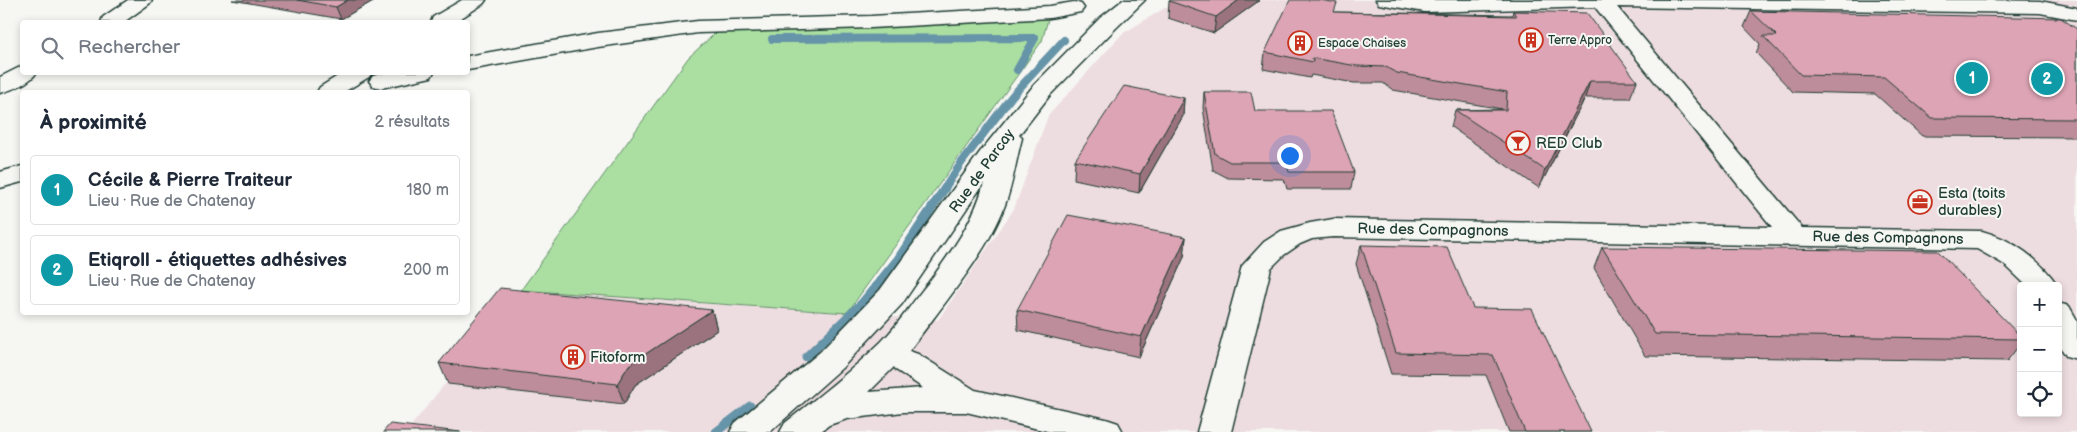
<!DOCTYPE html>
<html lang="fr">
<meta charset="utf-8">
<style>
body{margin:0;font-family:"Balsamiq Sans",sans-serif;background:#f6f6f7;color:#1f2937}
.controls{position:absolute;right:15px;bottom:15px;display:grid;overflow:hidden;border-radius:5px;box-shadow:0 2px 8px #0003}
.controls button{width:45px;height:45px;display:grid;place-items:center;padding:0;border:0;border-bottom:1px solid #e0e1e3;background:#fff;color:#1f2937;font:25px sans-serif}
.you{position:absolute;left:1289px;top:155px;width:18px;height:18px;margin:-12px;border:4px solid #fff;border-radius:50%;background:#1a73e8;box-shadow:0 0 0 8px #1a73e833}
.badge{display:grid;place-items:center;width:32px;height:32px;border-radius:50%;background:#db2777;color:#fff;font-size:16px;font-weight:700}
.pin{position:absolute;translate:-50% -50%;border:2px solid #fff;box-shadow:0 1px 5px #0006}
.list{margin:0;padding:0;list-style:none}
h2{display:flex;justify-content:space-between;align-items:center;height:65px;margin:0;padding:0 20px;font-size:21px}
h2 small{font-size:16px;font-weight:400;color:#747a83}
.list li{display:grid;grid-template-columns:32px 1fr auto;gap:15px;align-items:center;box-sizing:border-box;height:70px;margin:0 10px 10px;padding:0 10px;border:1px solid #e0e1e3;border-radius:5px}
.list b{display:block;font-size:19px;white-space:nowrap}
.list p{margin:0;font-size:16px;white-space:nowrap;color:#747a83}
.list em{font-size:16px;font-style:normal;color:#747a83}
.icon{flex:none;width:28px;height:28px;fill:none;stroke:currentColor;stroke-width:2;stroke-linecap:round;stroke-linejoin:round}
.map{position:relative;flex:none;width:2077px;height:432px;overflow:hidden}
.search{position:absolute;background:#fff;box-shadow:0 2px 8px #0003;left:20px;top:20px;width:450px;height:55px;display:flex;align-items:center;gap:12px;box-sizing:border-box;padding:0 18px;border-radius:5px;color:#747a83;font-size:19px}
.panel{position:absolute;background:#fff;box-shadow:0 2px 8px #0003;left:20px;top:90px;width:450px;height:225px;border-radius:5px}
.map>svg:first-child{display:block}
.built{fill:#eedde0;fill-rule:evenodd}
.green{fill:#aadfa1;stroke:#648e6a}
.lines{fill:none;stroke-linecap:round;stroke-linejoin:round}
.stream-far1{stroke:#6694a8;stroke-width:8}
.stream{stroke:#6694a8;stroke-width:9}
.minor-casing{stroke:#1f3d34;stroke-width:3}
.minor{fill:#f6f6f2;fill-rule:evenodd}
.wall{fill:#be8d9c;stroke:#1f3d34}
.shaded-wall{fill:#9b737f;stroke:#1f3d34}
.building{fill:#dda4b5;stroke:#1f3d34}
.labels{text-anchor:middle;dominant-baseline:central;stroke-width:4;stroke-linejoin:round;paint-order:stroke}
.far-poi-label{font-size:12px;fill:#1f3d34;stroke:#f6f6f2;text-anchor:start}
.poi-label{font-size:15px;fill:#1f3d34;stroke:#f6f6f2;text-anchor:start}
.street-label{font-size:15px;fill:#1f3d34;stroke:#f6f6f2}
</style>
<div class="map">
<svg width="2077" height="432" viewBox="0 0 2077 432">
<rect width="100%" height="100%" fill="#f6f6f2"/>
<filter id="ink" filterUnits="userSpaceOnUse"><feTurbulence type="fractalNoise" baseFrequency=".02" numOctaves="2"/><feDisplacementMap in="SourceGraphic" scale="10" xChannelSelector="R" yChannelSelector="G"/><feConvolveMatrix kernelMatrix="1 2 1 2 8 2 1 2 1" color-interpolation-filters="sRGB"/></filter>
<g filter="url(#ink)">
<!-- built -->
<path class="built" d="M1178 0H2077V432H406L521 290 938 320 1014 209 1048 116 1122 34ZM2021 286H2058V413H2021Z"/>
<!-- green -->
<path class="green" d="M1050 12 1042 41 847 313 521 290 688 58 723 26Z"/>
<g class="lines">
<!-- stream-far1 -->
<path class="stream-far1" d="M772 39 1035 38 1017 70
M944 189 962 162 1012 96 1064 40"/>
<!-- stream -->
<path class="stream" d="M806 357 862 303 898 259 945 188
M716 432 750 406"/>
<!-- minor casing -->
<g class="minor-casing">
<path id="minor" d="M128 0H152L149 4 124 22H101L103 17Z
M462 0H486L483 4 455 22H431L433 17Z
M1123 0H1145L1116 28 1050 95 1019 135 1022 138C1016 160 1013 184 1005 205 987 254 940 308 909 351L918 354 975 390 1106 419 1118 423 1123 432H1051L966 412H903L847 419 829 425 820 432H780L785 423C818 397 851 371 881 342 899 324 913 301 929 282 952 251 974 221 984 183L902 304 842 368 770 432H730L735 423 820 352 880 290 980 152 1034 85 1100 18ZM894 367 896 370 923 388 869 392Z
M1376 0H1984L2040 1 2077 8V20L2040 13 1617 7 1802 228 1982 231C2012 239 2041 260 2058 286H2027L2005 265 1977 249 1333 237 1312 239 1300 244 1284 255 1271 268 1231 432H1197L1242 266 1264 242 1281 231 1310 223 1333 219 1772 227 1595 7 1425 12 1379 4Z
M1074 2 1081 4 1084 8 1081 12 1050 18 871 28 698 33 598 47 468 70V56L598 33 698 21 871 16 1050 6Z
M22 66V72H37C30 83 12 90 0 93V77Z
M344 72H372L369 77 344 92H317L320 87Z
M388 72H434L431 77 381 88 373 86 369 81 373 76Z
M22 166V182L0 188V172Z
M2058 303 2069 306 2077 320V359L2066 356 2058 343Z"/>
</g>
<!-- minor -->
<use href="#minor" class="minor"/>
</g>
<!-- wall -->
<path class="wall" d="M232 0H375L341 19Z
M1260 0 1214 33 1168 18 1169 1Z
M1513 11 1637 81 1630 98H1585L1539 188 1451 127 1455 110 1502 109 1393 90 1383 83H1354L1311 75 1310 78 1263 69 1265 52 1336 12 1512 15Z
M1751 11 2077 29V137L1922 136 1875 94 1793 92 1756 53 1760 44 1744 27Z
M1204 92 1255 111 1354 172 1351 189H1287L1284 179 1228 178 1213 170 1203 108Z
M1184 98 1183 116 1139 193 1074 179 1075 160Z
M1186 237 1184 257 1139 357 1018 330 1017 310Z
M1361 245 1473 308 1591 432H1509L1486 375 1391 374 1356 264Z
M1602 247 2021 337V343L2007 361 1645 356 1594 268Z
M712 310 717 330 635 385 624 404 448 384 439 363Z"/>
<!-- shaded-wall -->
<path class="shaded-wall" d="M348 0H375L341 19 336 7Z
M1239 0H1260L1214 33 1216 17Z
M1590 81 1585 98 1539 188 1545 170Z
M1184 98 1183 116 1139 193 1140 174Z
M1186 237 1184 257 1139 357 1141 337Z
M712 310 717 330 635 385 624 404 617 384 629 365Z"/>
<!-- building -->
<path class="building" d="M297 0H348L336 7Z
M1171 0H1239L1216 17 1169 1Z
M1290 0H1320L1337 3 1334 12 1516 16 1513 11 1587 13 1637 81H1590L1545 170 1455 110H1506L1507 92 1397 73 1386 67 1357 66 1312 58 1313 62 1265 52Z
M1751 11 2061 18 2077 29V119L1932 118 1884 77 1801 75 1763 36H1777Z
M1124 86 1184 98 1140 174 1075 160Z
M1204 92H1251L1255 111H1331L1354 172H1289L1286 162H1230L1215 154Z
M1068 215 1186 237 1141 337 1017 310Z
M1361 245 1447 247 1473 308 1532 309 1591 432H1525L1493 355 1396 353Z
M1602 247 1938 251 2021 337V339L1655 334Z
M500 288 712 310 629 365 617 384 439 363Z
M390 424 461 432H383Z"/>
</g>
<!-- icons -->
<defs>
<g id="building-ring" transform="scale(1.25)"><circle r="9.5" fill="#f6f6f2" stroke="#c8321e" stroke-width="1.5"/><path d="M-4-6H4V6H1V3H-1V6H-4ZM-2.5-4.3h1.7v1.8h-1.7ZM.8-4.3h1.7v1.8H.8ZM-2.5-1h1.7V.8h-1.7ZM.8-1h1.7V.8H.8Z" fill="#c8321e"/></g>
<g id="bar-ring" transform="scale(1.25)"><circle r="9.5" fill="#f6f6f2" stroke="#c8321e" stroke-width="1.5"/><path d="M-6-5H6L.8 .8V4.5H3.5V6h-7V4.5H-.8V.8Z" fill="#c8321e"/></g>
<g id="office-ring" transform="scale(1.25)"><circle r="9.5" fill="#f6f6f2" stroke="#c8321e" stroke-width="1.5"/><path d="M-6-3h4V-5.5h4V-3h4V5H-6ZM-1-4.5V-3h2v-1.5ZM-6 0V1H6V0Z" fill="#c8321e"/></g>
</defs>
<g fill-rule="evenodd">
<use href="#building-ring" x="1531" y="40"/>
<use href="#building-ring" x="1300" y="43"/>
<use href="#bar-ring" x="1518" y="143"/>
<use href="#office-ring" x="1920" y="202"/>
<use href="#building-ring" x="573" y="357"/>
</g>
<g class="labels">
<!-- far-poi labels -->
<g class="far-poi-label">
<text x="1548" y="40">Terre Appro</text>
<text x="1318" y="43">Espace Chaises</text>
</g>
<!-- poi labels -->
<g class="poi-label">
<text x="1536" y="143">RED Club</text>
<text x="1938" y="193">Esta (toits<tspan x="1938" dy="17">durables)</tspan></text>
<text x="590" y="357">Fitoform</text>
</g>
<!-- street labels -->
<g class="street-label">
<text transform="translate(982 171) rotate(-54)">Rue de Parcay</text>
<text transform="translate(1433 230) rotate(1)">Rue des Compagnons</text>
<text transform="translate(1888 238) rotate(1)">Rue des Compagnons</text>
</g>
</g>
</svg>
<div class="controls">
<button>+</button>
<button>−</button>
<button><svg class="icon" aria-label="locate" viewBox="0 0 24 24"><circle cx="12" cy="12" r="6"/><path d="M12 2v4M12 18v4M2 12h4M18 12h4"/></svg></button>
</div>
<div class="you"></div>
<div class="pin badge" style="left:1972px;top:78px;background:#0f9aa8">1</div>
<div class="pin badge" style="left:2047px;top:79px;background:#0f9aa8">2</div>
<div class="search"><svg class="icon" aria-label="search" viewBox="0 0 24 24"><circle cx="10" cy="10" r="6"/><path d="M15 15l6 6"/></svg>Rechercher</div>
<section class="panel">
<h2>À proximité<small>2 résultats</small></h2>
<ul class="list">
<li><span class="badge" style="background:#0f9aa8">1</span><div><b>Cécile &amp; Pierre Traiteur</b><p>Lieu · Rue de Chatenay</p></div><em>180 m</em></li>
<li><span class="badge" style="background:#0f9aa8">2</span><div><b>Etiqroll - étiquettes adhésives</b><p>Lieu · Rue de Chatenay</p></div><em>200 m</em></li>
</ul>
</section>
</div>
